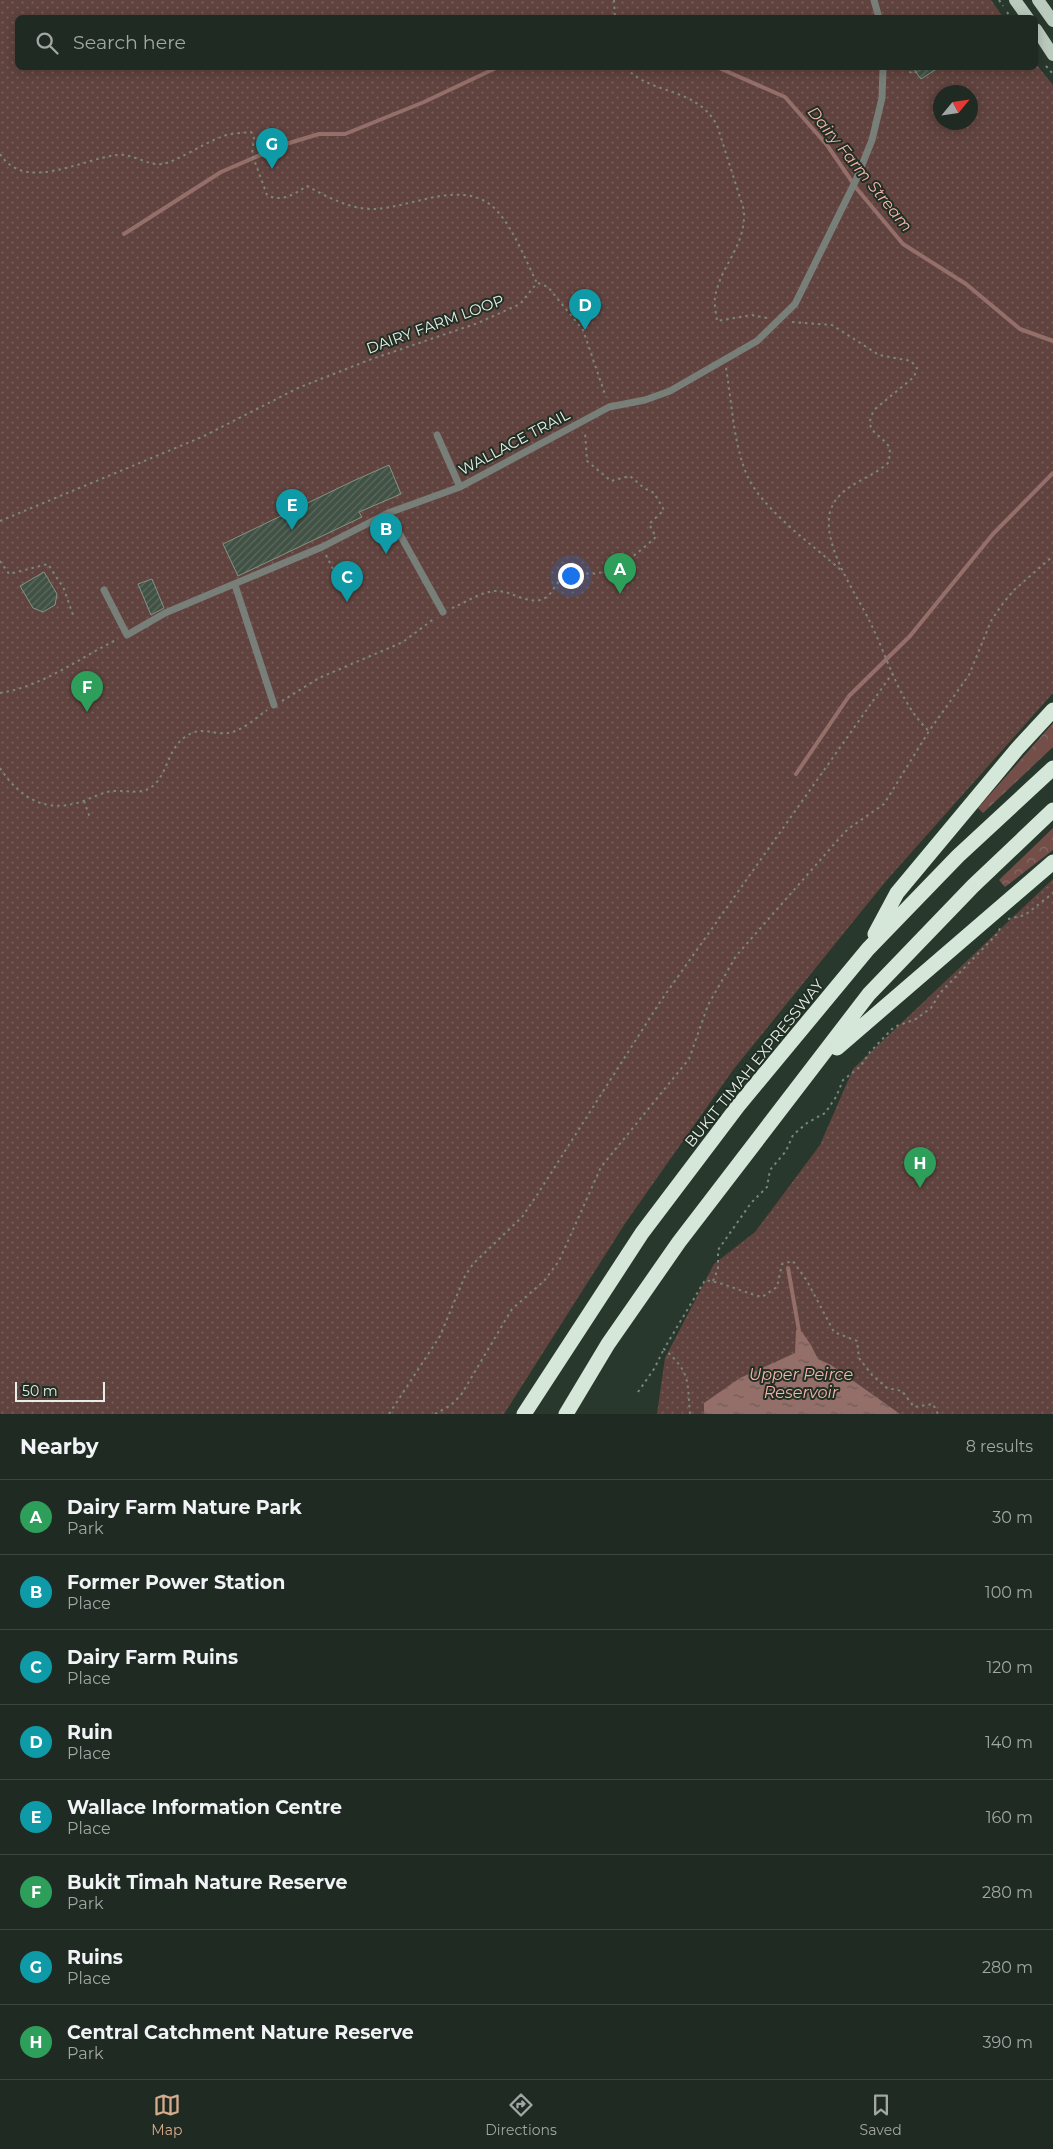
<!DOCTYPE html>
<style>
body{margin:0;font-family:Montserrat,sans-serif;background:#27322a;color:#f1f3f6}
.compass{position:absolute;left:933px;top:85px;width:45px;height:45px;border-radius:50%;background:#1f2a22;box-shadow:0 2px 12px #0003;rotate:61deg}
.scale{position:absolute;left:15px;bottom:12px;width:90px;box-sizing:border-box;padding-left:5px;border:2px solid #e5efe7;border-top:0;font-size:14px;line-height:18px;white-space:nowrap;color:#e5efe7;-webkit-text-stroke:4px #202e23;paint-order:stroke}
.you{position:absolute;left:570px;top:575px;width:18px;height:18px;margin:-12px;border:4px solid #fff;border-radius:50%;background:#1a73e8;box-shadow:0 0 0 8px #1a73e833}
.badge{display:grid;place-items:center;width:32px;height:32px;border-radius:50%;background:#d6ab8b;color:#fff;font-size:16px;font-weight:700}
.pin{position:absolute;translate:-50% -41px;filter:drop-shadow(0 1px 2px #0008)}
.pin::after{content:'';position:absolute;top:26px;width:18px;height:15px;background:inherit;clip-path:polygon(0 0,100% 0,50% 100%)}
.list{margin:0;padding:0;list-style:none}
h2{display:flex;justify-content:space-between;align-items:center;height:65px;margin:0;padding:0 20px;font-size:21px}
h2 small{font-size:16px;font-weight:400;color:#a1a7a5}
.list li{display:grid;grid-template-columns:32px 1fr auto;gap:15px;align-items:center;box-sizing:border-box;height:75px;padding:0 20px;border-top:1px solid #3c4640}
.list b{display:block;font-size:19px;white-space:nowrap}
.list p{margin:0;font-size:16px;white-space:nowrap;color:#a1a7a5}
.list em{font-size:16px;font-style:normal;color:#a1a7a5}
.icon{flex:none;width:28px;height:28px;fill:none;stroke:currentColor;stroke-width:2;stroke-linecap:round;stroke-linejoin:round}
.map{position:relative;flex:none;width:1053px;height:1414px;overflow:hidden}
.search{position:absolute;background:#1f2a22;box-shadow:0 2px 12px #0003;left:15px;right:15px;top:15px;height:55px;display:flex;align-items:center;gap:12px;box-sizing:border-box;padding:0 18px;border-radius:8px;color:#a1a7a5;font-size:19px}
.sheet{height:665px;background:#1f2a22}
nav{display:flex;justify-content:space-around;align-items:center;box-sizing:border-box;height:70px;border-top:1px solid #3c4640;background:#1f2a22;font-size:14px;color:#a1a7a5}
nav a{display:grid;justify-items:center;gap:2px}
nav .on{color:#d6ab8b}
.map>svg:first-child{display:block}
.forest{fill:url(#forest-crowns)}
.park{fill:url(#park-dots);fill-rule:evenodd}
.water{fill:url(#water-ripples)}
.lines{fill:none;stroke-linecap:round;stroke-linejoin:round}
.stream{stroke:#946e68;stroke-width:4}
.building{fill:url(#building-hatch);stroke:#839486}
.path{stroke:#7a867d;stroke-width:2;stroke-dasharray:2.5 4;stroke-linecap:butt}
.lane{stroke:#787f79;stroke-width:7}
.primary{stroke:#bacabd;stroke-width:12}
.highway{stroke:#d5e7d8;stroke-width:15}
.labels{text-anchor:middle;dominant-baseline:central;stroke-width:4;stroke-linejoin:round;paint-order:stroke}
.street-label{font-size:15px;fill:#e5efe7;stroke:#202e23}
.water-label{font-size:16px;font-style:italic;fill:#f7b4a9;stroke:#202e23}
</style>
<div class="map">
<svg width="1053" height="1414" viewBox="0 0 1053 1414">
<defs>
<pattern id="forest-crowns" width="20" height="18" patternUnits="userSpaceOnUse" patternTransform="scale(1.25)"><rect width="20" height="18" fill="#744f4a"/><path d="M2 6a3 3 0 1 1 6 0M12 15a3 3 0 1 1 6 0" fill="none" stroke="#886964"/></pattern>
<pattern id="park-dots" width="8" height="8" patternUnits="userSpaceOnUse" patternTransform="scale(1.25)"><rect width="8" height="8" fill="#60433e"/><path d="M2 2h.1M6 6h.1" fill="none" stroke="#775e5a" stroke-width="1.8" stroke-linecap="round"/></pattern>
<pattern id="water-ripples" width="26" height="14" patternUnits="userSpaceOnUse" patternTransform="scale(1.25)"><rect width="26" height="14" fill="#946e68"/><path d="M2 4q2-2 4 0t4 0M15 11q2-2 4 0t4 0" fill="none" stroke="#705d58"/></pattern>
<pattern id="building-hatch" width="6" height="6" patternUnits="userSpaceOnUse" patternTransform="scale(1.25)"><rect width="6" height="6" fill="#415144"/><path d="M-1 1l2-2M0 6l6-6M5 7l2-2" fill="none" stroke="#5c6a5f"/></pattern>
</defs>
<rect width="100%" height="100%" fill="#29382d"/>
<!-- forest -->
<path class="forest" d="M1053 723V747L983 813 978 808Z
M1053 828V850L1005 887 999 880Z"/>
<!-- park -->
<path class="park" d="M0 0H991L1003 17 18 18V68H1036V64L1053 85V693L886 881 733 1070 626 1222 504 1414H0ZM940 92H970V122H940Z
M1053 879V1414H657L665 1358 714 1264 755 1232 820 1145 853 1069Z"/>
<!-- water -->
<path class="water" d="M796 1330 802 1332 811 1345 818 1359 831 1365 900 1414H704V1403L740 1378 795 1353Z"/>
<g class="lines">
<!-- stream -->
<path class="stream" d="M719 68 785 97 827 145 857 189 903 244 966 284 1020 329 1053 341
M124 234 221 172 286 144 319 134H345L424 102 496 68
M796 774 849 696 910 636 993 534 1053 473
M788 1268 799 1331"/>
</g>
<!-- building -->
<path class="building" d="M913 68H938L921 79Z
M389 465 401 494 359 512 362 517 238 576 223 544 351 482Z
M44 572 57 594 55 605 43 612 33 608 20 586Z
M152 579 164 608 151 615 138 584Z"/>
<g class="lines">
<!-- path -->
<path class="path" d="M614 0 615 18
M999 0 1003 6
M1007 12 1011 18
M1046 66 1053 74
M626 68C653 96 695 86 717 125L744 210C746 247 721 264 715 297 714 304 716 314 717 321L752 315 767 318
M904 68 913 74 921 68
M0 154C25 193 81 159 117 155 132 153 148 166 162 164 176 162 206 142 221 137 230 133 242 133 251 132L254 138 252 154 267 195C282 203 294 194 307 186 327 197 352 210 375 209 414 207 467 176 498 212 514 230 526 261 537 283
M538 283 548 287 583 330 606 397
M792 322 832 325 879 355 911 361 917 368 914 377 875 409C861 432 880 432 890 448L889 462C871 480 838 484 830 512 822 546 856 593 870 622 888 658 899 703 929 731
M726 368C732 403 733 440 746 473 760 508 814 546 842 571
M0 521 202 437 298 388 369 360 478 323 520 304 537 283
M326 555 346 595
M0 561 9 574 48 564 64 589 74 618
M452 608C467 602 483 590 499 591 512 592 526 603 540 600 553 597 553 584 564 577 573 571 587 575 598 573 619 570 640 551 656 537L649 524 664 510 654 493 644 488 630 476 611 481 587 461 585 432
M0 693C44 686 79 658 118 639
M282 701 319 678 403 642 435 618
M0 768C18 796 44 814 80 802 91 799 103 791 115 791 130 790 143 796 155 784 168 771 168 749 185 737 202 725 212 735 228 733 242 731 256 718 267 710
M84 801 90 818
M1008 919 1025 915 1053 893
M713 1281 718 1269V1250L751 1203 767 1187 770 1170 786 1151 793 1135 807 1123 825 1113 836 1097 843 1080 860 1067 870 1052 894 1027 916 1019 931 1008 940 993 998 933 1001 926
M638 1392 654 1369 664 1349
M389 1414 440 1336 465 1276 473 1264 522 1217 537 1195 660 1002 892 674
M435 1414 451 1405 461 1395 512 1309 544 1281 559 1261 601 1167 689 1059 708 1005 736 956 836 842 848 829 884 804 929 731 969 675 991 621 1001 606 1013 591 1053 556
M690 1414C687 1380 691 1373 664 1349L705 1280C725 1283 742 1292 762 1297L777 1287 782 1264 793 1261 807 1281 834 1332 857 1341 859 1358 872 1375 887 1388 902 1391 914 1407 933 1404 938 1414"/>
<!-- lane -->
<path class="lane" d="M874 0 879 18
M437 435 460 487
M388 513 443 612
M235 585 274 705
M104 590 127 635 165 613 322 547 388 513 460 487 609 407 645 400 670 391 757 341 795 304 856 180 872 140 882 98 883 68"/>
<!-- primary -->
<path class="primary" d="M1015 0 1028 18
M1038 0 1053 21
M1036 29 1053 55"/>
<!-- highway -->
<path class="highway" d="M875 934 897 893 1017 749 1053 710
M837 1048 1053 862
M524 1414 642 1233 738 1106 868 949 958 856 1053 768
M566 1414 608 1344 679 1242 869 994 973 886 1053 810"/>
</g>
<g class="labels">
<!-- street labels -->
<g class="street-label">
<text transform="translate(435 324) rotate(-20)">DAIRY FARM LOOP</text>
<text transform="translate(514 442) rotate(-28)">WALLACE TRAIL</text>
<text transform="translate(754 1063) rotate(-51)">BUKIT TIMAH EXPRESSWAY</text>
</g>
<!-- water labels -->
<g class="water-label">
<text transform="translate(860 169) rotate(51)">Dairy Farm Stream</text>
<text x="801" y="1374">Upper Peirce<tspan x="801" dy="18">Reservoir</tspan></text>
</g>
</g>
</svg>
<svg class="compass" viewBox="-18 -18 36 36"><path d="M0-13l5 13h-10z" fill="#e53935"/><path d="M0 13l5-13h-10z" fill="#a1a7a5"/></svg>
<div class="scale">50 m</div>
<div class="you"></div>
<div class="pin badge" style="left:620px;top:594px;background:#2e9e5b">A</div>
<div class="pin badge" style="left:386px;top:554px;background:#0f9aa8">B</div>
<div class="pin badge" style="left:347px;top:602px;background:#0f9aa8">C</div>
<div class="pin badge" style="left:585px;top:330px;background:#0f9aa8">D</div>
<div class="pin badge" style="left:292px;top:530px;background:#0f9aa8">E</div>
<div class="pin badge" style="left:87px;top:712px;background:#2e9e5b">F</div>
<div class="pin badge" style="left:272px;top:169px;background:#0f9aa8">G</div>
<div class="pin badge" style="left:920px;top:1188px;background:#2e9e5b">H</div>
<div class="search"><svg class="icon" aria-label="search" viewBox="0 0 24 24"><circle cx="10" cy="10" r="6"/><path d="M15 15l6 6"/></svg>Search here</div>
</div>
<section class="sheet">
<h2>Nearby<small>8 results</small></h2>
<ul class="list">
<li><span class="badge" style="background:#2e9e5b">A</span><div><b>Dairy Farm Nature Park</b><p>Park</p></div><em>30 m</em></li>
<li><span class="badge" style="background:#0f9aa8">B</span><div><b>Former Power Station</b><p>Place</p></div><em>100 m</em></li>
<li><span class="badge" style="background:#0f9aa8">C</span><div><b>Dairy Farm Ruins</b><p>Place</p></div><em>120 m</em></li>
<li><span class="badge" style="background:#0f9aa8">D</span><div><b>Ruin</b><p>Place</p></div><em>140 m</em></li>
<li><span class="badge" style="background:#0f9aa8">E</span><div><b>Wallace Information Centre</b><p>Place</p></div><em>160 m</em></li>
<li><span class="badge" style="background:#2e9e5b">F</span><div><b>Bukit Timah Nature Reserve</b><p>Park</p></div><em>280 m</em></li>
<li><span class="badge" style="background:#0f9aa8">G</span><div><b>Ruins</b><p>Place</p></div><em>280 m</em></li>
<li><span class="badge" style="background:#2e9e5b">H</span><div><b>Central Catchment Nature Reserve</b><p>Park</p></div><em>390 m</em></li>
</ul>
</section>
<nav>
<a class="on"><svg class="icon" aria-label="map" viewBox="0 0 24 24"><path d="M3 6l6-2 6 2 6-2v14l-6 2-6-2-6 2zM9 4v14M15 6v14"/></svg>Map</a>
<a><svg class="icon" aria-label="directions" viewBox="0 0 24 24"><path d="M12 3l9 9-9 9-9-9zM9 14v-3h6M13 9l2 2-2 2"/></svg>Directions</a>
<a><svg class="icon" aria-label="saved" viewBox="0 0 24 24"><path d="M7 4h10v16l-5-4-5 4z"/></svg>Saved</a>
</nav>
